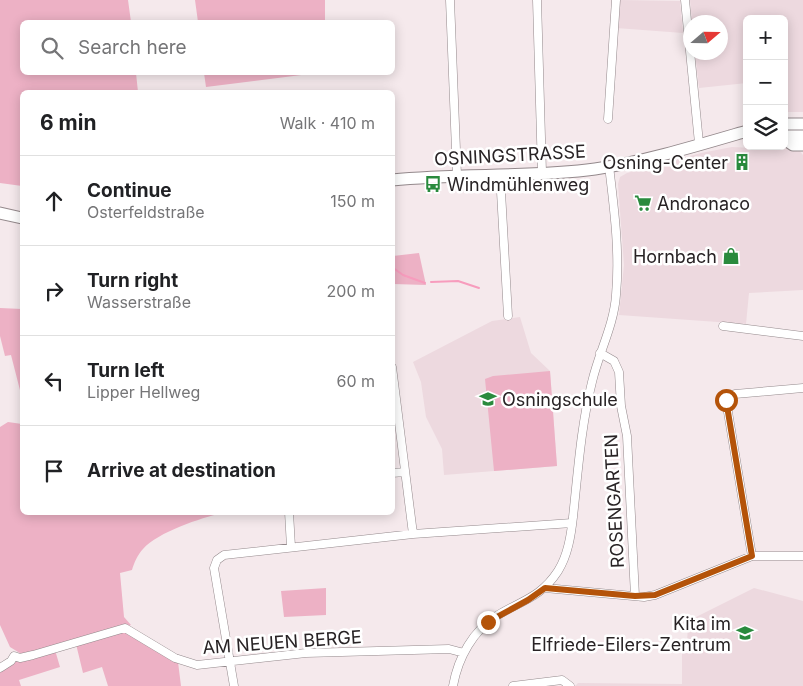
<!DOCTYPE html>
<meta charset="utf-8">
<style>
body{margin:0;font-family:Inter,sans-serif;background:#f6f6f6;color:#202124}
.controls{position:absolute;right:15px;top:15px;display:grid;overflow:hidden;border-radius:8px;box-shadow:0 2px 12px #0003}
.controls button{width:45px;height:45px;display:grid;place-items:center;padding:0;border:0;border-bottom:1px solid #e0e0e0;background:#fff;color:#202124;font:25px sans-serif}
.compass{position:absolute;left:683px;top:15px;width:45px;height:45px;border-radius:50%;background:#fff;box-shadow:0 2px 12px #0003;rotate:70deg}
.stop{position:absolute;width:15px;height:15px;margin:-11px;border:4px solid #b45309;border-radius:50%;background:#fff}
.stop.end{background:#b45309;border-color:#fff;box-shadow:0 1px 5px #0008}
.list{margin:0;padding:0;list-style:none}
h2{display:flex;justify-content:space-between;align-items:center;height:65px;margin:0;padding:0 20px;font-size:21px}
h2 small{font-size:16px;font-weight:400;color:#757577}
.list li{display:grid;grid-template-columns:32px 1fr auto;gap:15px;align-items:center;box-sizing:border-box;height:90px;padding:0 20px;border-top:1px solid #e0e0e0}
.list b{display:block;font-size:19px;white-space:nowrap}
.list p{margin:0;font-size:16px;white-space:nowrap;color:#757577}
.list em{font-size:16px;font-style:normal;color:#757577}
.icon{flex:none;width:28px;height:28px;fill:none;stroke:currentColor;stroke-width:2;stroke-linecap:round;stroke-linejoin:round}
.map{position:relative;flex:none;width:803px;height:686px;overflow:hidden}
.search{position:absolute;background:#fff;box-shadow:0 2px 12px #0003;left:20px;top:20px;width:375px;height:55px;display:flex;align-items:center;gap:12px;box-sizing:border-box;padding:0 18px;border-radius:8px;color:#757577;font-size:19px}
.panel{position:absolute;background:#fff;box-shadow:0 2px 12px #0003;left:20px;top:90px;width:375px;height:425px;border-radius:8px}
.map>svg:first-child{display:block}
.built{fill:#edd9df}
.green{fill:#edb1c5}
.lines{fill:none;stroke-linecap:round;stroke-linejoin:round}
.stream{stroke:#f79cbd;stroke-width:2}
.minor-casing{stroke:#94898c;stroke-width:9}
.secondary-casing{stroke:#94898c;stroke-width:13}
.minor{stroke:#fff;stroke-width:8}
.secondary{stroke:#fff;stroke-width:11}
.route{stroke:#b45309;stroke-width:6}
.labels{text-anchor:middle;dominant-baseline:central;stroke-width:5;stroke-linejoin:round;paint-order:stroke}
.street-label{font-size:18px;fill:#282325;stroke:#fff}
.poi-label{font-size:18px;fill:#282325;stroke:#fff;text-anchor:end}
</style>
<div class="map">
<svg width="803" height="686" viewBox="0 0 803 686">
<rect width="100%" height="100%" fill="#f5e9ec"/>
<!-- built -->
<path class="built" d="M619 0 680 1 683 33 616 28Z
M690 0H803V112H784V19H747V83L699 88 695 53 720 52V22H692Z
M732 147 799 150 803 155V290L749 293 746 324 619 315 624 265 618 184 620 177 627 173 701 153Z
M520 317 531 353 550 371 557 466 444 475 442 449 426 417 421 382 413 362 492 321Z
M754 588 803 601V686H575L578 683 682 684V645H687L688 621Z"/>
<!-- green -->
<path class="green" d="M0 0H128L131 22H22V72L136 73 138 92H22V186L0 183Z
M195 0H325V22H198Z
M325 72 206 87 204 73V72Z
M419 253 426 285 393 284V256Z
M0 308 22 309V398L11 355 5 356 0 336Z
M550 371 557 466 494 471 485 379 493 376Z
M8 422 22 424V512L222 513C201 518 158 532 143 549 138 554 134 563 132 570L120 573 124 617 131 625 23 655 10 647 0 625V427Z
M326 588V615L284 617 281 591Z
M124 631 178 662 181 686H108L102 667 83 673 76 644Z
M55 650 60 667 19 680 21 686H0V671L15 662Z"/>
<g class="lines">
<!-- stream -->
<path class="stream" d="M392 267 403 275 425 283
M431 282 458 281 479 288"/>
<!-- minor casing -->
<g class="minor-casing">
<path id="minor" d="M450 0 457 175
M537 0 542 172
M685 0 699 143
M608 119 616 0
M500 174 508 316
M723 326 803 336
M600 353 614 361 619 372 621 406 627 436 635 596
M392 367 413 534
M392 473 405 472
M289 512 291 547
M752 556 726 400 735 394 803 388
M545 588 644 597 655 595 752 556H803
M0 668 11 661 14 656 20 658 33 655 125 628 175 658 197 665 306 653 449 649 464 653
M234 686 214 568 217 560 224 555 413 534 572 523
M453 686C458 658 473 630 498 615 523 600 541 597 558 571 568 555 571 535 573 517 578 471 581 426 592 382 599 352 614 325 616 295 620 252 614 208 609 166
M513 686 562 680 570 686"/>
</g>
<!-- secondary casing -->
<g class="secondary-casing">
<path id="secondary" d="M784 124H803
M784 136H803
M784 139 793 145H803
M392 180C460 173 528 178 595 169 643 162 699 145 747 131
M0 213 22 218"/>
</g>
<!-- minor -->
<use href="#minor" class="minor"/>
<!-- secondary -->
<use href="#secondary" class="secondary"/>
</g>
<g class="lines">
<!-- route -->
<path class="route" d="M488 622 528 600 545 588 635 596 655 595 752 556 726 400"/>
</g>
<!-- icons -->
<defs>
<g id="building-bare" transform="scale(1.35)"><path d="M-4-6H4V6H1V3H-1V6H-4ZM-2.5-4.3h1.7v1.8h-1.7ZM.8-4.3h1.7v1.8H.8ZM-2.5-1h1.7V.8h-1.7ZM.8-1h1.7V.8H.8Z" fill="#298a3d" stroke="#fff" stroke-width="2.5" paint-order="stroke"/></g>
<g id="bus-bare" transform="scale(1.35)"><path d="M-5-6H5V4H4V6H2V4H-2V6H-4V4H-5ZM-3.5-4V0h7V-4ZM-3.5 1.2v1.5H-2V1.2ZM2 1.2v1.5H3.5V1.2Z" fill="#298a3d" stroke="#fff" stroke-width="2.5" paint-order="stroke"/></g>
<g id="supermarket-bare" transform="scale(1.35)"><path d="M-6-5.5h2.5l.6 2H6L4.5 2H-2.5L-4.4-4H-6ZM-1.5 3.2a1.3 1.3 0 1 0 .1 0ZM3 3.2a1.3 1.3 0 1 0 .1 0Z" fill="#298a3d" stroke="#fff" stroke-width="2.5" paint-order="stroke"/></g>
<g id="shop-bare" transform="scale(1.35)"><path d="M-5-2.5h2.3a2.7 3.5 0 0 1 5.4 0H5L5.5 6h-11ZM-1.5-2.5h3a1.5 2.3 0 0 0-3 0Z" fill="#298a3d" stroke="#fff" stroke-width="2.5" paint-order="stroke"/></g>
<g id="school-bare" transform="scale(1.35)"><path d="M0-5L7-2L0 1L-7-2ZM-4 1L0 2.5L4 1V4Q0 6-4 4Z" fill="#298a3d" stroke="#fff" stroke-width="2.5" paint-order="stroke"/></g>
</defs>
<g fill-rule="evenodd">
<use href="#building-bare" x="742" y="162"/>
<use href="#bus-bare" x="433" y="184"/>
<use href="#supermarket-bare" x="643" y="203"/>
<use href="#shop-bare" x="731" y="256"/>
<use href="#school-bare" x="488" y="399"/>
<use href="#school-bare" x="745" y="633"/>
</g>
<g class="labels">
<!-- street labels -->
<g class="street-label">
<text transform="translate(510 155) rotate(-3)">OSNINGSTRASSE</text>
<text transform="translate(614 501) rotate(-93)">ROSENGARTEN</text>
<text transform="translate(282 642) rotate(-4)">AM NEUEN BERGE</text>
</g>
<!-- poi labels -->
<g class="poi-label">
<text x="728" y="162">Osning-Center</text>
<text x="447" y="184" text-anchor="start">Windmühlenweg</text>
<text x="657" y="203" text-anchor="start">Andronaco</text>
<text x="717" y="256">Hornbach</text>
<text x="502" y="399" text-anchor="start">Osningschule</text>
<text x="731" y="623">Kita im<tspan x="731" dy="21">Elfriede-Eilers-Zentrum</tspan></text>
</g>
</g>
</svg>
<div class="controls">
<button>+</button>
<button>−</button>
<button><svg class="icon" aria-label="layers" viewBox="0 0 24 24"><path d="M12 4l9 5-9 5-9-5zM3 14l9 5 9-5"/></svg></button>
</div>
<svg class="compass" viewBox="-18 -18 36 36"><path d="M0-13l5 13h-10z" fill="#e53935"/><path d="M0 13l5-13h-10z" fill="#757577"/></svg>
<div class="stop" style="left:726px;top:400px"></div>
<div class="stop end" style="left:488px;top:622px"></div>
<div class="search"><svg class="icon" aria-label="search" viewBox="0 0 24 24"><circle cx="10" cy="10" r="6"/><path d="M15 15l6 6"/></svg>Search here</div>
<section class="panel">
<h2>6 min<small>Walk · 410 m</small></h2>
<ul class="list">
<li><svg class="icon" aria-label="ahead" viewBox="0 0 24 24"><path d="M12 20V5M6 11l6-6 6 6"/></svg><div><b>Continue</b><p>Osterfeldstraße</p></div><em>150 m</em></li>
<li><svg class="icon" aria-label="right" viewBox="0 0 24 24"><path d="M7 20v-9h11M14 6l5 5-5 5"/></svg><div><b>Turn right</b><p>Wasserstraße</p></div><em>200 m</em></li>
<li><svg class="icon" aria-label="left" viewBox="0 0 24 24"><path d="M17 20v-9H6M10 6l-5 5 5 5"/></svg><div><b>Turn left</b><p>Lipper Hellweg</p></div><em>60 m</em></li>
<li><svg class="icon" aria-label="arrive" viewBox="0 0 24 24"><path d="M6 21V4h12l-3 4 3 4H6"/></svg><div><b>Arrive at destination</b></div></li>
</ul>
</section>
</div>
